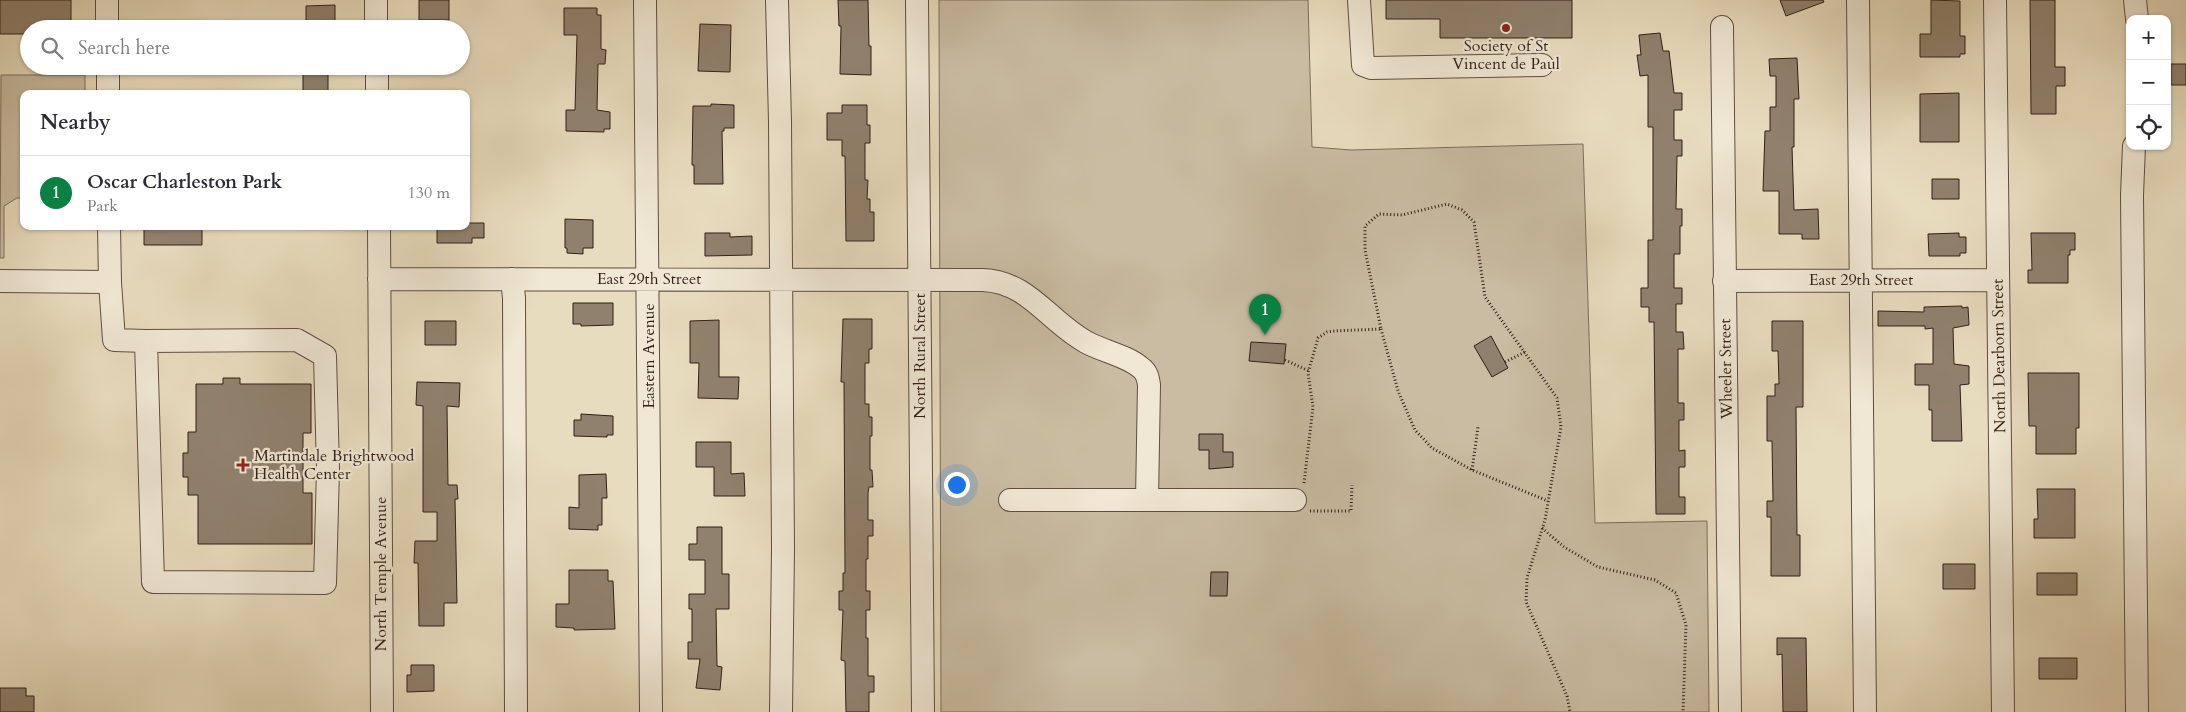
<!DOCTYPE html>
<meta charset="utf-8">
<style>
body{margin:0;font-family:Cardo,serif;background:#f7f7f7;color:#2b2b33}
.controls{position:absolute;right:15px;top:15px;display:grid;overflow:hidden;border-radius:10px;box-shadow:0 1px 4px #0004}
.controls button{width:45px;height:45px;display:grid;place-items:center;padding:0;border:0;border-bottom:1px solid #e1e1e2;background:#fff;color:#2b2b33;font:25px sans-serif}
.you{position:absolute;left:956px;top:484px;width:18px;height:18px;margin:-12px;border:4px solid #fff;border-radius:50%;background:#1a73e8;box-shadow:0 0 0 8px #1a73e833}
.badge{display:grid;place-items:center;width:32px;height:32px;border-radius:50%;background:#0b8043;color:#fff;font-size:16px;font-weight:700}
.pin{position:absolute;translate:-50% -41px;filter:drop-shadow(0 1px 2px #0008)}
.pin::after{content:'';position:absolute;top:26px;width:18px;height:15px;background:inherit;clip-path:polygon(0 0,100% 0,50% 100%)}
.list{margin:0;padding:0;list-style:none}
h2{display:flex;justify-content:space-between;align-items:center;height:65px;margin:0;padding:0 20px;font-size:21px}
h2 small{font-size:16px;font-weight:400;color:#7c7c81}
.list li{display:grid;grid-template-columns:32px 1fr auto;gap:15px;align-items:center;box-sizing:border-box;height:75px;padding:0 20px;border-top:1px solid #e1e1e2}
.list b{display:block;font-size:19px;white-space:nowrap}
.list p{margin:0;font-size:16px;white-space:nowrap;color:#7c7c81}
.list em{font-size:16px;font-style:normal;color:#7c7c81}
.icon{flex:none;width:28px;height:28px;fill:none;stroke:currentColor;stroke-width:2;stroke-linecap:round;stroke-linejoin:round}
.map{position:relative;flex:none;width:2186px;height:712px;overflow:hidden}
.search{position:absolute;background:#fff;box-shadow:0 1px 4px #0004;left:20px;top:20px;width:450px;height:55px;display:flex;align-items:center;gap:12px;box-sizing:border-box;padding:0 18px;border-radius:28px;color:#7c7c81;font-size:19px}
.panel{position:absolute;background:#fff;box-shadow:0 1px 4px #0004;left:20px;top:90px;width:450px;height:140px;border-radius:10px}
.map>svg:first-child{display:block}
.green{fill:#c9bca2;stroke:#7d6e5d}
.building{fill:#90816e;stroke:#311f18}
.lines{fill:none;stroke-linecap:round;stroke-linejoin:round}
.minor-casing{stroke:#5f4e42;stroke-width:24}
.path{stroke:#311f18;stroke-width:3;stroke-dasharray:1 2.5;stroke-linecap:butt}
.minor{stroke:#f0e8d5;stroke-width:22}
.poi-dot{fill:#8f2418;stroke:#f0e8d5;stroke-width:2}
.labels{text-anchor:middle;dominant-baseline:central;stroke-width:4.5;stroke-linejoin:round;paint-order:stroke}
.poi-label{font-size:16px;fill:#311f18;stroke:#f0e8d5}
.street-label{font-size:16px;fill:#311f18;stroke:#f0e8d5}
</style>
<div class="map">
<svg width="2186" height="712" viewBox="0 0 2186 712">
<rect width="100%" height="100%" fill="#e8dcbe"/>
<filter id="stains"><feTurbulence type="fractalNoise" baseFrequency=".004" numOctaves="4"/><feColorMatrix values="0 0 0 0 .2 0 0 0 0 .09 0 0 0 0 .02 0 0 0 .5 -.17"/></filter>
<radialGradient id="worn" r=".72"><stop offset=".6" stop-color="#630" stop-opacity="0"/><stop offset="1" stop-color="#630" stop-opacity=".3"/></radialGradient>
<!-- green -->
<path class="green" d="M939 0H1308L1312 147 1351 150 1583 144 1595 523 1707 521 1709 712H941Z
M1 75H85V94H24V198H17L4 206V258H0Z"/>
<!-- building -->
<path class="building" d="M0 0H71V29H29V34H0Z
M419 0H449V20H419Z
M838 0H868L869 46H871V75L840 74 841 26H839Z
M1386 0H1572V38H1440V19H1386Z
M1780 0H1823L1824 2 1786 16Z
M1931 0 1960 1V36H1965V54H1960V57H1920V34H1931Z
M2030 0H2055V67H2065V86H2056V114H2031Z
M335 5V23H329V29H306V6Z
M564 8H597V15H601V49L606 50 605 64H598L597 110 610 112V129H604V132L566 131V110H575L577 35H564Z
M700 24 731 25 730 72 698 71Z
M1660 33 1663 51H1669L1674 93H1682V110H1674V140H1682V156H1677L1676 209H1682V226H1680V254H1674V288H1682V304H1676V332H1683L1684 349H1678V403H1684V420H1679V451L1685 450V467H1679V497H1685V514H1656L1654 322H1649V307H1641V288H1648V240H1653V127H1648V75L1640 76 1637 55H1641L1639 35Z
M1797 58 1799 99H1794V147H1792L1794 210 1818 209 1819 239H1802V234H1779V191H1763L1765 131H1770V107H1776V76H1770L1769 59Z
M2171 64H2186V85H2171Z
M303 66H328V94H303Z
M1959 93V142H1920V94Z
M711 104 734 105V128H724V131H722L723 184H694V165H692L693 106H711Z
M842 105H867V125H870V143H865V180H868L867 199H870V212H874V241H846L845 156H842V140H827V113H842Z
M1932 179H1959V199H1932Z
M565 219 593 220V248H583V254L567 253V248H565Z
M466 223H484V238H472V243H437V226H466Z
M144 226H202V245H144Z
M705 233H730V237L752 236V255L705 256Z
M1959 233V237H1966V253H1960V256H1929L1928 234Z
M2031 233H2075V250H2070V255H2068V283H2028V270H2032Z
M573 303H613V325L581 326V324H573Z
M1962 306V308L1968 307 1969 325 1953 328 1954 364 1969 366V384L1960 385 1962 441H1932V410H1929V385H1915V364H1933V328L1925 329V326H1878V311L1924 312V307Z
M843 319H872V349H869V363H865V404H869V417H872V436H870V470H872L873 487H869L868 493V520H873V536H868V559H866V591H870V610H866V638H868V676H874V692H869V712H846L845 661 841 660 843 610H839V591H843V573H845L844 382H841Z
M719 320V377H739L738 399 698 398 699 363H690V321Z
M425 321H456V345H425Z
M1772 321H1803V407H1796L1797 535H1800V576H1771V517H1767V501H1773L1772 441H1767V396H1775V384H1779L1778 351H1772Z
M1491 336 1508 368 1492 377 1474 346Z
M1251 342 1286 344 1284 364 1249 361Z
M2028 373H2079V428H2076V454H2036V426H2029Z
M223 378H240V384H311V433H303V493H312V544H198V495H188V477H183V453H188V432H196V384H223Z
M417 382 460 383 459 407 447 406 448 485H457L458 499H455L457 603H444V626H419L418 563H414L415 541H437V512H423V406L416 405Z
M581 414 613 416V435H607V437L574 436V420H581Z
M1199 434H1223V452H1233V467L1209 469V450H1199Z
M696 442H731V474L744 473 745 496H714V467H696Z
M606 474 607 498H602V525H598V530L569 529V507L579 508V475Z
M2037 489H2075V538H2034V519H2038Z
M697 527H722V574H729V609H716L717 666 722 667 720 690 696 688 700 659H688V642H692V609H689V594H705V560H689V544H697Z
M1943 564H1975V589H1943Z
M569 570H608V581H613L615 629 574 630V628L556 627V604H569Z
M1211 572H1228L1227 596H1210Z
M2037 573H2077V595H2037Z
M1777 638H1806L1807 712H1783L1782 654 1777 655Z
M2039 658H2077V679H2039Z
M411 665H434V691L407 692V675H411Z
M0 688H26V696H34V712H0Z"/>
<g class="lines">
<!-- minor casing -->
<g class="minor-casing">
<path id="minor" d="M107 0V29
M376 0V29
M645 0 651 712
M777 0 780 122 783 549 781 712
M917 0 923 712
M1359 0 1363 65 1371 68 1542 65
M1858 0 1865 712
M1995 0 2003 712
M2135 0 2137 19
M1722 27 1730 712
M108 66V94
M377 66V94
M2134 146 2132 195 2137 712
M109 226 110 282 114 340 146 341 153 582 325 583 328 469 325 356 297 340 146 341
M379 226 382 712
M379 279 983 280C1029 282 1048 321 1086 342 1102 351 1128 356 1141 368 1147 372 1148 378 1149 385L1147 500H1295
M512 279 514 298 516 712
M0 281 110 282
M1724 281 1998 280
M1010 500H1147"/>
</g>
<!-- path -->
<path class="path" d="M1381 329 1398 391 1415 430 1432 448 1472 470 1548 501
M1285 360 1309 371
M1505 362 1525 352
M1472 470 1478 427
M1304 483 1313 407 1308 373 1318 338 1327 332 1333 331 1381 329 1365 250V226L1379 214 1402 215 1447 204 1462 210 1474 222 1485 297 1557 398 1561 427 1545 520 1527 578 1526 602 1567 696 1570 712
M1310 511H1351L1352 485
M1542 528 1564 547 1598 567 1655 580 1676 593 1686 625 1683 712"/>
<!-- minor -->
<use href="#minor" class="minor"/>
</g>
<!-- markers -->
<g class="poi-dot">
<circle cx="1506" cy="28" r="5"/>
<path d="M240.5 457.5h5v5h5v5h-5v5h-5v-5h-5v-5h5z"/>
</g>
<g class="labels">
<!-- poi labels -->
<g class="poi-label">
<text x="1506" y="46">Society of St<tspan x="1506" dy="18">Vincent de Paul</tspan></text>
<text x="254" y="456" text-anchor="start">Martindale Brightwood<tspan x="254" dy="18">Health Center</tspan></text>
</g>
<!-- street labels -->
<g class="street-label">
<text x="649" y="279">East 29th Street</text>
<text x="1861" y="280">East 29th Street</text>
<text transform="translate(649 356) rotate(-90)">Eastern Avenue</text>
<text transform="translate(920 356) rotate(-90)">North Rural Street</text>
<text transform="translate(1999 356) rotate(-91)">North Dearborn Street</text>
<text transform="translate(1726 369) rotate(-91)">Wheeler Street</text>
<text transform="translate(381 574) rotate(-90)">North Temple Avenue</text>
</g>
</g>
<rect width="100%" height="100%" filter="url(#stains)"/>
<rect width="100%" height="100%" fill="url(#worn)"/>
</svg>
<div class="controls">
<button>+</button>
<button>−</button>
<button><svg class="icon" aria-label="locate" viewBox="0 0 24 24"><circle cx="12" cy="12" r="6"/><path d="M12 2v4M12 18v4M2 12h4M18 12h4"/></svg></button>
</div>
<div class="you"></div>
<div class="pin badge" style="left:1265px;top:335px">1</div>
<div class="search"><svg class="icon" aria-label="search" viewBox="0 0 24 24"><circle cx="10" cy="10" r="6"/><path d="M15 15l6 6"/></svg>Search here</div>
<section class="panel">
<h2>Nearby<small></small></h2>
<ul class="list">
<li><span class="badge">1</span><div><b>Oscar Charleston Park</b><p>Park</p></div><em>130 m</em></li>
</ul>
</section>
</div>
